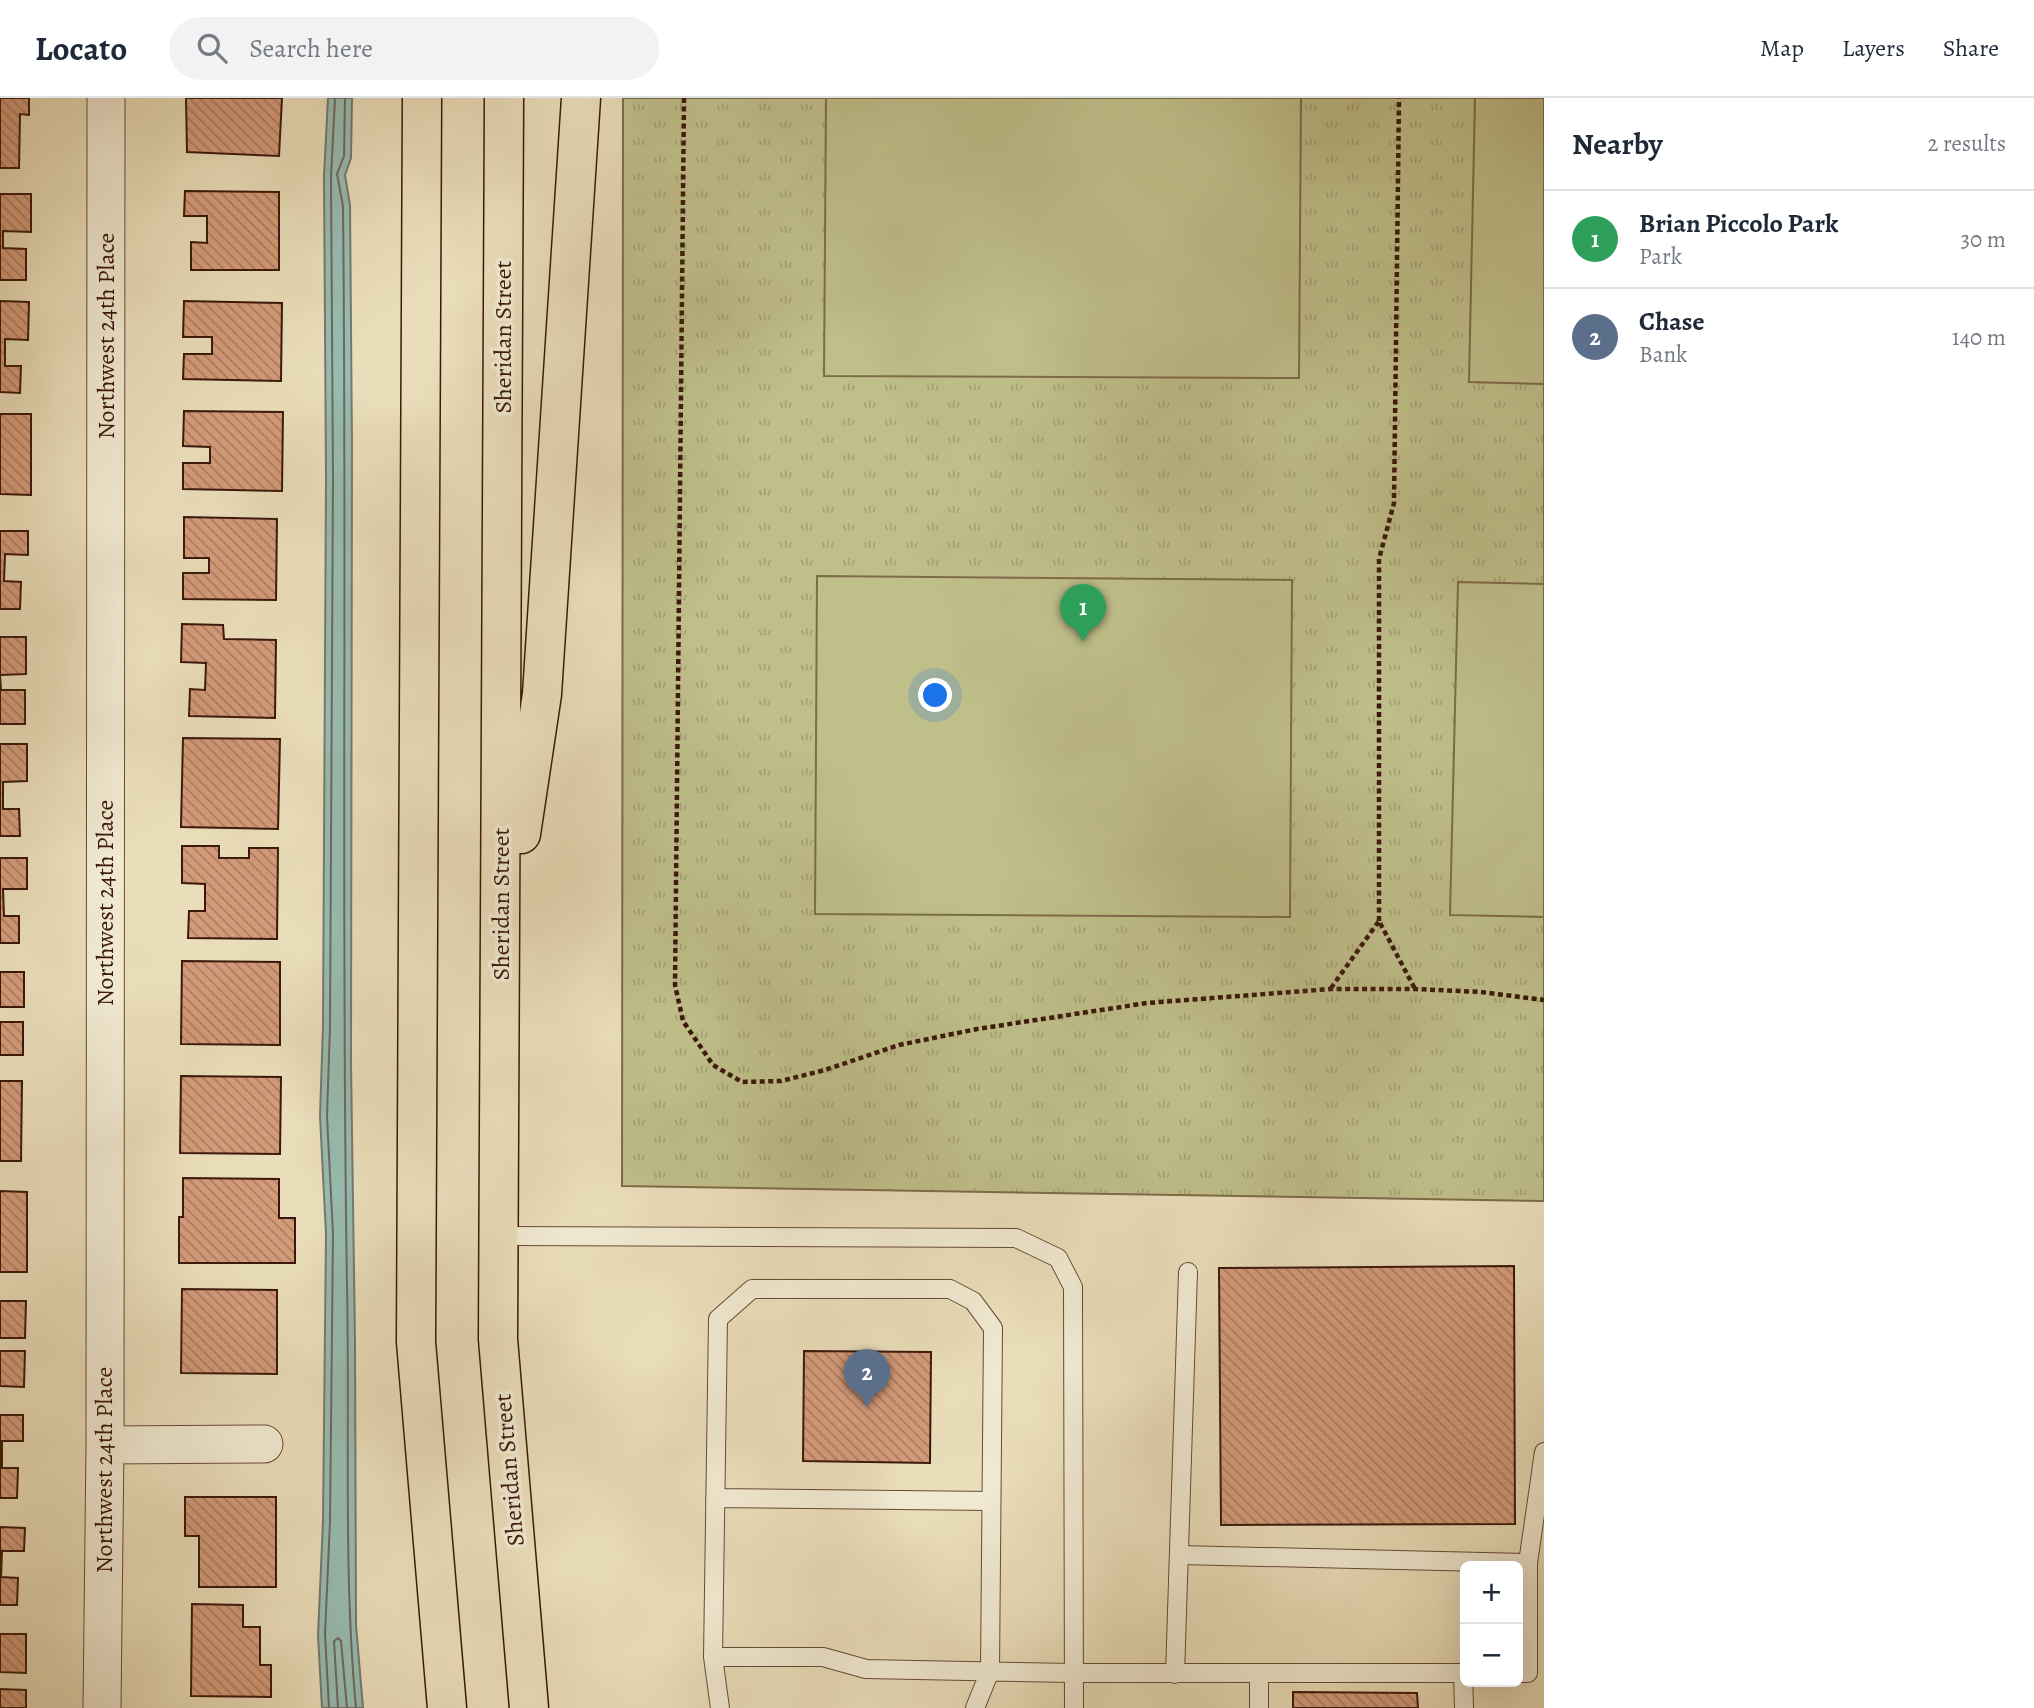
<!DOCTYPE html>
<meta charset="utf-8">
<style>
body{margin:0;font-family:Alegreya,serif;background:#f2f2f3;color:#1f2937}
.controls{position:absolute;right:21px;bottom:21px;display:grid;overflow:hidden;border-radius:10px;box-shadow:0 7px 28px #0002}
.controls button{width:63px;height:63px;display:grid;place-items:center;padding:0;border:0;border-bottom:2px solid #e0e1e3;background:#fff;color:#1f2937;font:35px sans-serif}
.you{position:absolute;left:936px;top:598px;width:24px;height:24px;margin:-18px;border:5px solid #fff;border-radius:50%;background:#1a73e8;box-shadow:0 0 0 10px #1a73e833}
.badge{display:grid;place-items:center;width:46px;height:46px;border-radius:50%;background:#d93025;color:#fff;font-size:23px;font-weight:700}
.pin{position:absolute;translate:-50% -58px;filter:drop-shadow(0 2px 4px #0008)}
.pin::after{content:'';position:absolute;top:37px;width:24px;height:21px;background:inherit;clip-path:polygon(0 0,100% 0,50% 100%)}
.list{margin:0;padding:0;list-style:none}
h2{display:flex;justify-content:space-between;align-items:center;height:91px;margin:0;padding:0 28px;font-size:30px}
h2 small{font-size:23px;font-weight:400;color:#747a83}
.list li{display:grid;grid-template-columns:46px 1fr auto;gap:21px;align-items:center;box-sizing:border-box;height:98px;padding:0 28px;border-top:2px solid #e0e1e3}
.list b{display:block;font-size:26px;white-space:nowrap}
.list p{margin:0;font-size:23px;white-space:nowrap;color:#747a83}
.list em{font-size:23px;font-style:normal;color:#747a83}
.icon{flex:none;width:38px;height:38px;fill:none;stroke:currentColor;stroke-width:2;stroke-linecap:round;stroke-linejoin:round}
.map{position:relative;flex:none;width:1544px;height:1610px;overflow:hidden}
header{display:flex;align-items:center;gap:42px;box-sizing:border-box;height:98px;padding:0 35px;background:#fff;border-bottom:2px solid #e0e1e3}
header strong{font-size:33px}
nav{display:flex;gap:38px;margin-inline-start:auto;font-size:24px}
.search{width:490px;height:63px;background:#f2f2f3;display:flex;align-items:center;gap:18px;box-sizing:border-box;padding:0 24px;border-radius:38px;color:#747a83;font-size:26px}
main{display:flex}
aside{flex:1;background:#fff}
.map>svg:first-child{display:block}
.park{fill:url(#park-tufts);stroke:#7d6c4a;stroke-width:2}
.garden{fill:#bfbf8a;stroke:#7d6c4a;stroke-width:2}
.water{fill:#98bcb2;stroke:#737a6f;stroke-width:2}
.lines{fill:none;stroke-linecap:round;stroke-linejoin:round}
.shore{stroke:#6a6a5e;stroke-width:2}
.building{fill:url(#building-back-hatch);stroke:#3b180b;stroke-width:2}
.service-casing{stroke:#674a37;stroke-width:20}
.minor-casing{stroke:#674a37;stroke-width:39}
.primary-casing{stroke:#3b180b;stroke-width:41}
.path{stroke:#3b180b;stroke-width:4.5;stroke-dasharray:5 3.5;stroke-linecap:butt}
.service{stroke:#f1ead2;stroke-width:18}
.minor{stroke:#f1ead2;stroke-width:37}
.primary{stroke:#eadeba;stroke-width:38}
.labels{text-anchor:middle;dominant-baseline:central;stroke-width:7;stroke-linejoin:round;paint-order:stroke}
.street-label{font-size:24px;fill:#3b180b;stroke:#f1ead2}
</style>
<header>
<strong>Locato</strong>
<div class="search"><svg class="icon" aria-label="search" viewBox="0 0 24 24"><circle cx="10" cy="10" r="6"/><path d="M15 15l6 6"/></svg>Search here</div>
<nav><a>Map</a><a>Layers</a><a>Share</a></nav>
</header>
<main>
<div class="map">
<svg width="1544" height="1610" viewBox="0 0 1544 1610">
<defs>
<pattern id="park-tufts" width="24" height="20" patternUnits="userSpaceOnUse" patternTransform="scale(1.75)"><rect width="24" height="20" fill="#bfbf8a"/><path d="M3 7l-1-3M5 7V3M7 7l1-3M15 17l-1-3M17 17v-4M19 17l1-3" fill="none" stroke="#a5a376"/></pattern>
<pattern id="building-back-hatch" width="6" height="6" patternUnits="userSpaceOnUse" patternTransform="scale(1.75)"><rect width="6" height="6" fill="#d49b7a"/><path d="M-1 5l2 2M0 0l6 6M5-1l2 2" fill="none" stroke="#ad7d62"/></pattern>
</defs>
<rect width="100%" height="100%" fill="#eadeba"/>
<filter id="stains"><feTurbulence type="fractalNoise" baseFrequency=".00286" numOctaves="4"/><feColorMatrix values="0 0 0 0 .2 0 0 0 0 .09 0 0 0 0 .02 0 0 0 .5 -.17"/></filter>
<radialGradient id="worn" r=".72"><stop offset=".6" stop-color="#630" stop-opacity="0"/><stop offset="1" stop-color="#630" stop-opacity=".3"/></radialGradient>
<!-- park -->
<path class="park" d="M623 0H1544V1103L622 1088Z"/>
<!-- garden -->
<path class="garden" d="M826 0H1301L1299 280 824 278Z
M1475 0H1544V286L1469 284Z
M817 478 1292 482 1290 819 815 816Z
M1458 484 1544 486V819L1450 817Z"/>
<!-- water -->
<path class="water" d="M328 0H352L351 60 345 77 350 107 352 348 351 966 355 1243 356 1527 363 1610H322L318 1537 323 1423 326 1136 320 1018 323 928 326 380 324 78Z"/>
<g class="lines">
<!-- shore -->
<path class="shore" d="M345 0 344 58 337 76 343 108C347 468 341 828 347 1187 350 1328 343 1470 356 1610
M329 1610 325 1536 330 1423 333 1136 327 1018 330 928 333 380 331 79 335 0
M338 1610 334 1543 338 1540 341 1543 347 1610"/>
</g>
<!-- building -->
<path class="building" d="M0 0H29V17L20 16 19 70H0Z
M186 0H282L279 58 187 54Z
M185 93 279 94V172H191V144L207 145V118H184Z
M0 96H31V134L3 133V150L26 151V182H0Z
M0 203 29 204 28 242 5 241V268H21L20 295 0 294Z
M184 203 282 205 281 283 183 281 184 256H212V239H183Z
M184 313 283 314 282 393 183 391V365H210V349L183 348Z
M0 316H31V397L0 396Z
M184 419 277 421 276 502 183 501V475H209V460H184Z
M0 433H28V457L5 456 4 483 21 484 20 511H0Z
M182 526 223 527 224 541 276 542 275 620 189 618 190 591 205 592 206 565 181 564Z
M0 539H26V576L0 577 1 592H25V626H0Z
M183 640 280 641 278 731 181 729Z
M0 646H27V683L3 684V711H19L20 738H0Z
M182 748H219V760H249V750H278L277 841 188 840 189 813H205V786L182 785Z
M0 760H27V791H3L4 818H19V845H0Z
M182 863 280 864V947L181 946Z
M0 874H24V909H0Z
M0 924H23V957H0Z
M181 978 281 979 280 1056 180 1055Z
M0 983H22L21 1063H0Z
M183 1080 279 1081V1120H295V1165H179V1119H183Z
M0 1093 27 1094V1174H0Z
M1514 1168 1515 1426 1221 1427 1219 1170Z
M182 1191 277 1192V1276L181 1275Z
M0 1203H26L25 1240H0Z
M0 1253H25L24 1289 0 1288Z
M804 1253 931 1254 930 1365 803 1363Z
M0 1317H23V1343H2V1370H18L17 1400H0Z
M185 1399H276V1489H199V1438H185Z
M0 1429 25 1430 24 1453H2L1 1479 18 1480 17 1507H0Z
M192 1506 243 1507V1529H260V1567H271V1599L191 1598Z
M0 1536H26V1575L0 1574Z
M0 1591 26 1592V1610H0Z
M1293 1594 1417 1595 1418 1610H1293Z"/>
<g class="lines">
<!-- service casing -->
<g class="service-casing">
<path id="service" d="M499 1138 1016 1140 1058 1160 1073 1189 1074 1610
M715 1400 991 1403
M1179 1457 1528 1465V1575H1518
M1528 1465 1544 1354
M713 1559H823L866 1571 1074 1575H1465
M1463 1575 1464 1610
M1175 1576 1188 1174
M1259 1577V1610
M720 1610 713 1559 718 1221 752 1191H950L973 1203 993 1230 990 1573 975 1610"/>
</g>
<!-- minor casing -->
<g class="minor-casing">
<path id="minor" d="M105 1347 264 1346
M102 1610 105 1347 106 0"/>
</g>
<!-- primary casing -->
<g class="primary-casing">
<path id="primary" d="M422 0 416 1244 447 1610
M504 0 498 1241 529 1610
M521 736 542 596 581 0"/>
</g>
<!-- path -->
<path class="path" d="M684 0 675 887 683 923 713 967 742 984 781 983 825 972 899 947 977 931 1147 905 1331 891H1415L1481 894 1544 902
M1379 823V461L1394 405 1399 0
M1331 890 1379 823 1415 891"/>
<!-- service -->
<use href="#service" class="service"/>
<!-- minor -->
<use href="#minor" class="minor"/>
<!-- primary -->
<use href="#primary" class="primary"/>
</g>
<g class="labels">
<!-- street labels -->
<g class="street-label">
<text transform="translate(106 238) rotate(-90)">Northwest 24th Place</text>
<text transform="translate(503 239) rotate(-90)">Sheridan Street</text>
<text transform="translate(105 805) rotate(-90)">Northwest 24th Place</text>
<text transform="translate(501 806) rotate(-90)">Sheridan Street</text>
<text transform="translate(104 1372) rotate(-90)">Northwest 24th Place</text>
<text transform="translate(509 1372) rotate(-95)">Sheridan Street</text>
</g>
</g>
<rect width="100%" height="100%" filter="url(#stains)"/>
<rect width="100%" height="100%" fill="url(#worn)"/>
</svg>
<div class="controls">
<button>+</button>
<button>−</button>
</div>
<div class="you"></div>
<div class="pin badge" style="left:1083px;top:544px;background:#2e9e5b">1</div>
<div class="pin badge" style="left:867px;top:1309px;background:#5c6f8a">2</div>
</div>
<aside>
<h2>Nearby<small>2 results</small></h2>
<ul class="list">
<li><span class="badge" style="background:#2e9e5b">1</span><div><b>Brian Piccolo Park</b><p>Park</p></div><em>30 m</em></li>
<li><span class="badge" style="background:#5c6f8a">2</span><div><b>Chase</b><p>Bank</p></div><em>140 m</em></li>
</ul>
</aside>
</main>
